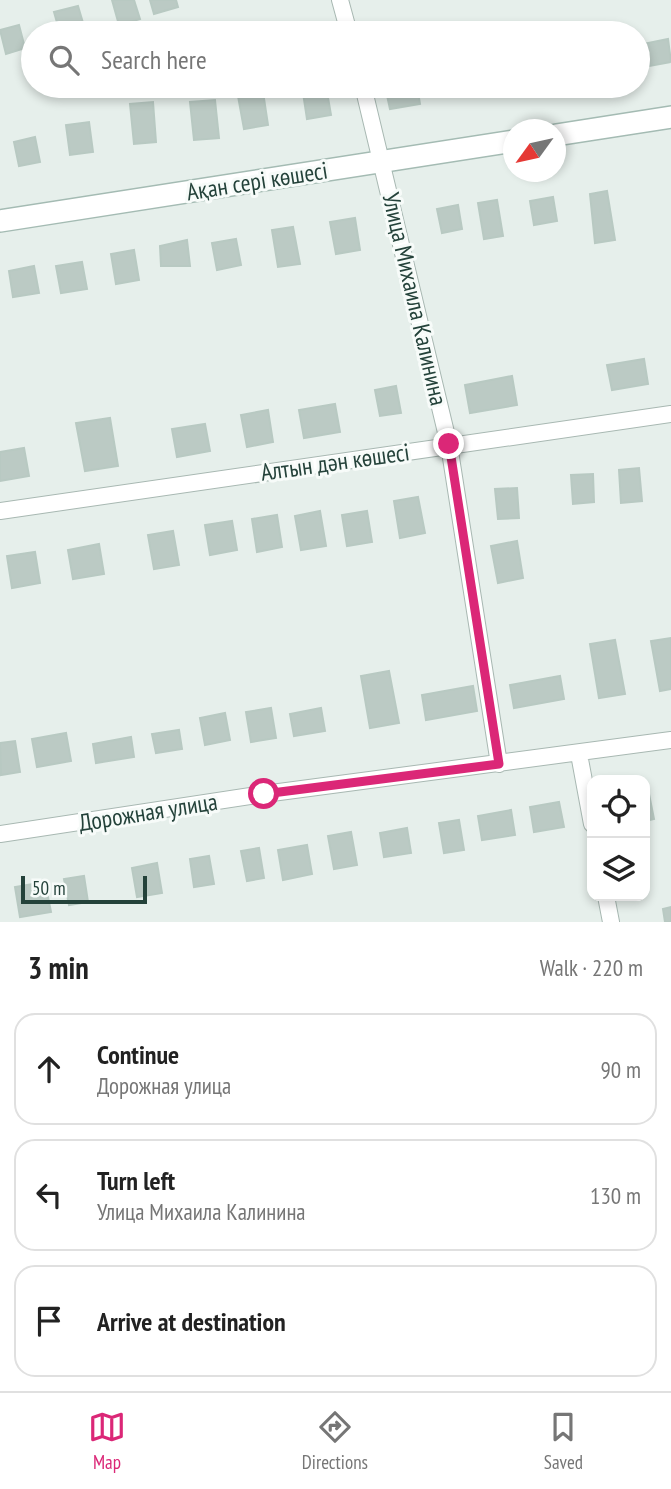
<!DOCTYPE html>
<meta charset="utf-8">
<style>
body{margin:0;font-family:"PT Sans Narrow",sans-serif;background:#f6f6f6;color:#222}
.controls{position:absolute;right:21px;bottom:21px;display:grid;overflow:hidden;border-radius:14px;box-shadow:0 4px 10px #0003}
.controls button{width:63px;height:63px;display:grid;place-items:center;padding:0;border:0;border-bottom:2px solid #e0e0e0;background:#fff;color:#222;font:35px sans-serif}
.compass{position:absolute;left:503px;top:119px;width:63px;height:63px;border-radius:50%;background:#fff;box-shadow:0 4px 10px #0003;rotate:237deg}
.scale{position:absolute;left:21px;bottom:18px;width:126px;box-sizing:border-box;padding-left:7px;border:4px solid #24423a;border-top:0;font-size:19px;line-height:24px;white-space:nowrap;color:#24423a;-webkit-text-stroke:5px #f7fbf9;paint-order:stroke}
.stop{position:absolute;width:21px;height:21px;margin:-16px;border:5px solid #db2777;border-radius:50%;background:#fff}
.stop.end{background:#db2777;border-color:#fff;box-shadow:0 2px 7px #0008}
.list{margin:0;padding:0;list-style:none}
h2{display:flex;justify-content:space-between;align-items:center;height:91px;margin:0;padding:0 28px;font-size:30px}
h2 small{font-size:23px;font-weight:400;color:#767676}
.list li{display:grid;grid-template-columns:46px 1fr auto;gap:21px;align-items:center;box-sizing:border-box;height:112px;margin:0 14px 14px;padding:0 14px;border:2px solid #e0e0e0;border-radius:21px}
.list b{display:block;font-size:26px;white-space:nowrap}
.list p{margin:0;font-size:23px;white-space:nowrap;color:#767676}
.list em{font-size:23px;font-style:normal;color:#767676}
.icon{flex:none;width:38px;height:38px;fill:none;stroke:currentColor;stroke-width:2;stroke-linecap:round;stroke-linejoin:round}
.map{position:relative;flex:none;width:671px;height:922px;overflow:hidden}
.search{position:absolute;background:#fff;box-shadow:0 4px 10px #0003;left:21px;right:21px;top:21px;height:77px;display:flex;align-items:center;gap:18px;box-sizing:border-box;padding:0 24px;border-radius:38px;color:#767676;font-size:26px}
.sheet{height:469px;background:#fff}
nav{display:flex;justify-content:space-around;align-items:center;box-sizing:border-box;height:98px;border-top:2px solid #e0e0e0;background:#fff;font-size:19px;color:#767676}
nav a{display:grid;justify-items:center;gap:4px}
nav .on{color:#db2777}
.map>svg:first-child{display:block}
.building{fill:#bbcac4;stroke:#b8c9c2;stroke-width:2}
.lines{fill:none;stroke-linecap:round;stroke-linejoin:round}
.street-casing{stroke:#a8b8b2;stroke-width:18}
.secondary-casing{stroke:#a4bbb3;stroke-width:24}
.street{stroke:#fff;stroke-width:16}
.secondary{stroke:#fff;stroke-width:21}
.route{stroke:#db2777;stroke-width:9}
.labels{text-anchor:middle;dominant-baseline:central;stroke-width:6;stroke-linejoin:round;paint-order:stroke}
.street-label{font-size:24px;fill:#24423a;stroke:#f7fbf9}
</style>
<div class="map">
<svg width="671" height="922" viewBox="0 0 671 922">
<rect width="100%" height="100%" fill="#e6efeb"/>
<!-- building -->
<path class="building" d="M112 0H134L140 19 119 25Z
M150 0H176L178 7 154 14Z
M78 6 86 33H60L54 12Z
M19 25 25 48 6 54 0 30Z
M668 39 671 62 638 68V45Z
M302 86H326L331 115 307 119Z
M385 86H417L420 104 390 109Z
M263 92 268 125 244 129 238 96Z
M215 100 219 138 194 140 190 102Z
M153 102 156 142 134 144 130 104Z
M89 122 93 152 70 155 66 125Z
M35 137 40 162 19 166 14 142Z
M607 191 615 240 595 243 590 194Z
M553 197 557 221 534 225 530 201Z
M497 200 503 236 484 239 478 203Z
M458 205 462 229 442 233 437 209Z
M355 218 360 250 336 254 330 222Z
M293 227 300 264 278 267 272 230Z
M236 239 241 265 217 270 212 243Z
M187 240 190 266H161L160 246Z
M134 250 139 280 116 284 111 254Z
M82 262 87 289 61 293 56 266Z
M34 266 39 293 13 297 9 271Z
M644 359 648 384 612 390 607 365Z
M512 376 517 405 470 413 465 385Z
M396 386 401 413 380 416 375 390Z
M335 404 340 432 304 438 299 410Z
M268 410 273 442 247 447 241 415Z
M110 418 118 466 85 471 76 423Z
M205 424 210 451 177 457 172 429Z
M24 448 29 476 0 481V452Z
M639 468 642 501 621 503 619 470Z
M593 474 594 502 573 504 571 475Z
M517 488 519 518 498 519 495 489Z
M418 497 425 533 400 538 394 501Z
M320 511 326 546 301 550 295 516Z
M367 511 372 542 347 546 342 515Z
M277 515 282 547 257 552 252 519Z
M232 521 237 550 210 555 205 525Z
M173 531 179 565 154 569 148 535Z
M517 541 523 578 498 583 491 546Z
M99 544 104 574 73 579 68 550Z
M35 552 40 583 12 588 7 556Z
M671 638V689L660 691 651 641Z
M615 640 625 694 599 698 590 644Z
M389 671 399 723 370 728 361 676Z
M560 676 564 699 514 708 510 685Z
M473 686 477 711 426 720 422 695Z
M271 708 276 738 251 742 246 712Z
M321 708 325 731 294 736 290 714Z
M225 713 230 740 205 745 200 718Z
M179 730 182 749 156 753 152 734Z
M66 733 71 761 37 767 32 739Z
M131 737 134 757 96 763 93 744Z
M15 741 20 772 1 775 0 743Z
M648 789 654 819 645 821V790Z
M559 802 564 827 534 832 530 807Z
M511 810 515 835 482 840 478 816Z
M459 820 464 850 444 853 439 823Z
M407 828 411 853 384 857 380 833Z
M351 832 357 865 334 869 328 836Z
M307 845 312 874 283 880 278 850Z
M259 848 264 878 247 881 241 851Z
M209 856 214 884 194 887 190 859Z
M157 863 162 893 137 897 132 868Z
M84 876 88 902 69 905 64 879Z
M45 882 51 912 20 917 15 887Z
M671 907V922H665L663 909Z"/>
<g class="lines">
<!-- street casing -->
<g class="street-casing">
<path id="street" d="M340 0 349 33
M363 86 449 445 499 764
M0 511 671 414
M579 754 592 824
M0 834 264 794 671 740
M606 896 611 922"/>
</g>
<!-- secondary casing -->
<g class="secondary-casing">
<path id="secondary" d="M556 135 671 117
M0 221 514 141"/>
</g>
<!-- street -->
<use href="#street" class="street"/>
<!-- secondary -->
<use href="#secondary" class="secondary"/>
</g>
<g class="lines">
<!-- route -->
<path class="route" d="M264 794 499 764 449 444"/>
</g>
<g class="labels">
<!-- street labels -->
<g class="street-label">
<text transform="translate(257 181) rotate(-9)">Ақан сері көшесі</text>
<text transform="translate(415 299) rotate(77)">Улица Михаила Калинина</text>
<text transform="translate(335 462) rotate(-8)">Алтын дән көшесі</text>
<text transform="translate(148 812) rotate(-9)">Дорожная улица</text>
</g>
</g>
</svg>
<div class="controls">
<button><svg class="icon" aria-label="locate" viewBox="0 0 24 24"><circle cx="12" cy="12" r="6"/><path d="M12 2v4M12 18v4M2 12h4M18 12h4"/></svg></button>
<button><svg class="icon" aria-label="layers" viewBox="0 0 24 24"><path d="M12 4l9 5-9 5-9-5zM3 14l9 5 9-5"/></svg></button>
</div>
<svg class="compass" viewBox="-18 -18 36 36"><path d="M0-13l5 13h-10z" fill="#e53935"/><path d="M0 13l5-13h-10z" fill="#767676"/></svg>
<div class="scale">50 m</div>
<div class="stop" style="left:264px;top:794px"></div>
<div class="stop end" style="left:449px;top:444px"></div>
<div class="search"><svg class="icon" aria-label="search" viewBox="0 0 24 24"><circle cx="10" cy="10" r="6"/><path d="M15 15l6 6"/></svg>Search here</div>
</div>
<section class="sheet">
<h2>3 min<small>Walk · 220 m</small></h2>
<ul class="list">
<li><svg class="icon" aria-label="ahead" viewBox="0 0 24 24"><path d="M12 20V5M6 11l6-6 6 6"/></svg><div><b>Continue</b><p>Дорожная улица</p></div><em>90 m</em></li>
<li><svg class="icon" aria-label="left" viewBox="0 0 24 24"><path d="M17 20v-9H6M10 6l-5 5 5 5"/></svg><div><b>Turn left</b><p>Улица Михаила Калинина</p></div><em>130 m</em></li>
<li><svg class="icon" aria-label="arrive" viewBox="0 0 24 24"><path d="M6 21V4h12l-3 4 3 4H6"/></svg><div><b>Arrive at destination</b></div></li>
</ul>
</section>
<nav>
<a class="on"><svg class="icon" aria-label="map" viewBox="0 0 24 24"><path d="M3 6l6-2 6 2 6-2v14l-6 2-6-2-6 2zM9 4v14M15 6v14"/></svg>Map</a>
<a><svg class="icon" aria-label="directions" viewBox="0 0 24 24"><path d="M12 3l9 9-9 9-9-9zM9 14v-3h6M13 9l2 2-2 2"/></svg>Directions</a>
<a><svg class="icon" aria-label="saved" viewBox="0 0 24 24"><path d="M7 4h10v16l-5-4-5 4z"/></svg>Saved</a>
</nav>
